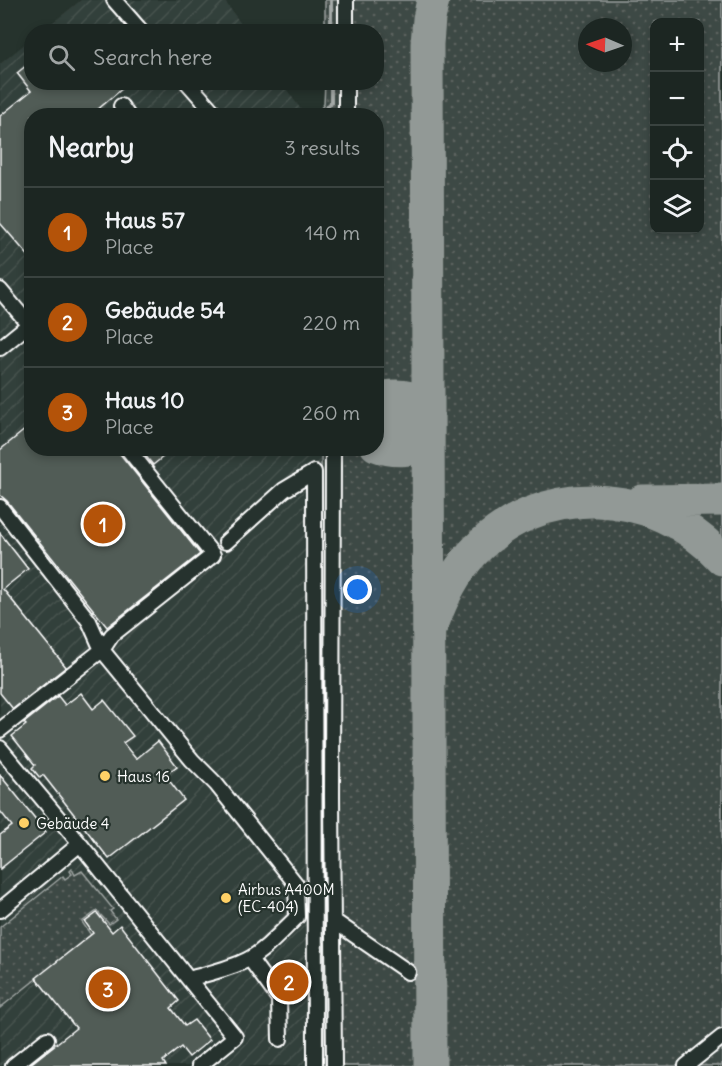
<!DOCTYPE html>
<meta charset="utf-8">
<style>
body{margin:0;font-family:Delius,sans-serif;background:#252e2a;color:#f1f3f6}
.controls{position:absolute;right:18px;top:18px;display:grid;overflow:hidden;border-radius:12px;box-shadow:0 3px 9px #0003}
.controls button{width:54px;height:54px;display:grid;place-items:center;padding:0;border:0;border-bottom:2px solid #3a4340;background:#1c2622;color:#f1f3f6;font:30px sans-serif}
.compass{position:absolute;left:578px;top:18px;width:54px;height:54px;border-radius:50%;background:#1c2622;box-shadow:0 3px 9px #0003;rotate:272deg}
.you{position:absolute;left:358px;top:590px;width:21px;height:21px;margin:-15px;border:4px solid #fff;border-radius:50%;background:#1a73e8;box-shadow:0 0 0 9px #1a73e833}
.badge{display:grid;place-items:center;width:39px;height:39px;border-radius:50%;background:#b45309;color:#fff;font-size:20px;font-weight:700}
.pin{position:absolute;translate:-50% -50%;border:3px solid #fff;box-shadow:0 2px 6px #0006}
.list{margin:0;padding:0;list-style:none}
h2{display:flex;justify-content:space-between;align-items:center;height:78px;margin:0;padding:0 24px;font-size:26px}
h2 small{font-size:20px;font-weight:400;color:#a0a5a5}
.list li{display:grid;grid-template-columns:39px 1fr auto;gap:18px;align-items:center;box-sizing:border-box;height:90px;padding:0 24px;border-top:2px solid #3a4340}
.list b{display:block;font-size:22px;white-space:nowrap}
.list p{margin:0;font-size:20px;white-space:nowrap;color:#a0a5a5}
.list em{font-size:20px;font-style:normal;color:#a0a5a5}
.icon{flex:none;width:33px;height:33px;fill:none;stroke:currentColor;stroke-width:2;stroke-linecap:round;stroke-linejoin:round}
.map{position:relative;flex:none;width:722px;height:1066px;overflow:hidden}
.search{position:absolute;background:#1c2622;box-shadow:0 3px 9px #0003;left:24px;top:24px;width:360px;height:66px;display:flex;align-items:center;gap:15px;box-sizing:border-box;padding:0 21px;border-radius:24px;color:#a0a5a5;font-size:22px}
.panel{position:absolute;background:#1c2622;box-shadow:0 3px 9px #0003;left:24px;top:108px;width:360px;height:348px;border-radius:24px}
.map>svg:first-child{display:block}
.industrial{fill:url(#industrial-furrows)}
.grass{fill:url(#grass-dots);stroke:#9ea4a2;stroke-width:1.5;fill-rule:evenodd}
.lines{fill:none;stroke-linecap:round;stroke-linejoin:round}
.stream{stroke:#a4a9a7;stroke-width:4}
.taxiway{stroke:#929996;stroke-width:33}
.building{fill:#515c57;stroke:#fff;stroke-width:1.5}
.minor-casing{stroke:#fff;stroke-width:18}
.minor{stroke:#26332d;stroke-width:14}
.poi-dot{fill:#ffd166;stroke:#26332d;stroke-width:2}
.labels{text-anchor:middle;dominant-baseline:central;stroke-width:4.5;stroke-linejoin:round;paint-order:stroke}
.poi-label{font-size:15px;fill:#fff;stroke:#26332d;text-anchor:start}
</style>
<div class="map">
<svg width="722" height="1066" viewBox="0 0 722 1066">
<defs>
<pattern id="industrial-furrows" width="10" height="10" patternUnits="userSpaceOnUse" patternTransform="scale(1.5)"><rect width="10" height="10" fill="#333f3a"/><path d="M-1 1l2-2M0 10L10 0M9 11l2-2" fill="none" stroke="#47524e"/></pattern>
<pattern id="grass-dots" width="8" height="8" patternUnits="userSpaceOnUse" patternTransform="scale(1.5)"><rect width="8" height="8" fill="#3e4944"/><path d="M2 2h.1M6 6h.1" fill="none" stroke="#5b6460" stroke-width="1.8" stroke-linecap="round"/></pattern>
</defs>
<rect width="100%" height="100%" fill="#26332d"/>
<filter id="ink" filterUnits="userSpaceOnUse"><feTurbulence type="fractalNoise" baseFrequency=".0167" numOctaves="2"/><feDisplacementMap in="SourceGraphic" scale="12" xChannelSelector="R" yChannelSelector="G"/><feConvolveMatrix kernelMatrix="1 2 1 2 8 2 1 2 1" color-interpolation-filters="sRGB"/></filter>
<g filter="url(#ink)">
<!-- industrial -->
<path class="industrial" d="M81 0H224L246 31 41 32Z
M31 39 32 82 282 83 305 115 32 116V448L321 449 322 1066H0V64Z"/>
<!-- grass -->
<path class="grass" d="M325 0H722V1066H325L321 449 376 448V116H321V108L324 104 325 83 376 82V32L325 31ZM654 22H700V230H654ZM587 27H623V63H587Z
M72 869 75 875 82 871 113 909 110 911 116 919 109 924 97 911 82 922 91 935 0 1008V927L63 876 65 879 72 874 70 871Z"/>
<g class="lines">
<!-- stream -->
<path class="stream" d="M331 0V32
M318 116 331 103V82"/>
<!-- taxiway -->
<path class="taxiway" d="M376 400C393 393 414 395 427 407
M376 423C398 423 416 427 427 405
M376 445C394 452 415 453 427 437
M642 501 722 500
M433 623C442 598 453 575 471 555 539 480 655 485 722 559
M430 1066 427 44 429 19 433 0"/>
</g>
<!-- building -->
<path class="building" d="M32 61V82H130L90 116H32V260L0 223V116L31 91 17 73Z
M32 424V448H118L120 454 200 554 107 627 7 501 0 495V450Z
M139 448H174L153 465Z
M0 533 28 569 3 589 66 667 13 709 0 693Z
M81 693 93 709 104 700 133 736 123 743 136 759 158 741 177 766 165 775 184 800 109 859 43 775 40 778 32 768 35 765 12 736 26 725 24 723 58 696 65 705Z
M0 775 46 832 0 869V835L12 826 0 811Z
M97 913 112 932 120 925 179 1001 171 1008 185 1026 194 1020 210 1040 189 1057 181 1047 163 1061 166 1066H28L76 1028 36 978 93 933 85 922Z
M283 976 296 977 295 988H283Z"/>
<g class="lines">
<!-- minor casing -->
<g class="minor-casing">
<path id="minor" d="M114 0 142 32
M346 32V0
M187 82 217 116
M121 106 128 116
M346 116V82
M0 290 32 328
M0 348 32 322
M333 448 332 796 334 1066
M0 507 89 621 102 650 192 760 216 784 296 884 297 917C282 931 266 950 247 960 229 969 209 973 189 979
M226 542 284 490 314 472 315 1066
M0 730 102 650 112 635 213 555 127 448
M0 748 80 844 235 1037 199 1066
M0 910 80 844
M334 921 408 972
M250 959 279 999 280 1039
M13 1066 47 1039
M686 1066 722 1037"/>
</g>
<!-- minor -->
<use href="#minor" class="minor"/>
</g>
</g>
<!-- markers -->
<g class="poi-dot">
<circle cx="105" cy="776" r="6"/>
<circle cx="24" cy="823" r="6"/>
<circle cx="226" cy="898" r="6"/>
</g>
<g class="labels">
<!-- poi labels -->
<g class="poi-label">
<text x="117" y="776">Haus 16</text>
<text x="36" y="823">Gebäude 4</text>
<text x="238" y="889">Airbus A400M<tspan x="238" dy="17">(EC-404)</tspan></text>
</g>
</g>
</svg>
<div class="controls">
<button>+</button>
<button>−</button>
<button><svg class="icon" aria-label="locate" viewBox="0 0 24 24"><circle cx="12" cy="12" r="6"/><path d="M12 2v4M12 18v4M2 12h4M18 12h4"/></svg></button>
<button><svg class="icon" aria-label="layers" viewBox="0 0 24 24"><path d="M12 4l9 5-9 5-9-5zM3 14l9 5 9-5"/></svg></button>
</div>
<svg class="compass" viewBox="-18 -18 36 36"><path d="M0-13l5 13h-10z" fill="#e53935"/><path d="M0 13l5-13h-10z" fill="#a0a5a5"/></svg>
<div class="you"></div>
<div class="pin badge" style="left:103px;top:524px">1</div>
<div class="pin badge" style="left:289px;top:982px">2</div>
<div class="pin badge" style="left:108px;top:989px">3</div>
<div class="search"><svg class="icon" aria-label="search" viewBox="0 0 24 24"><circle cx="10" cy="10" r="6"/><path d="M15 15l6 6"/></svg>Search here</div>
<section class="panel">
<h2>Nearby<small>3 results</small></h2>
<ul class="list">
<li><span class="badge">1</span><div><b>Haus 57</b><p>Place</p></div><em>140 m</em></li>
<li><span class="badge">2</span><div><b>Gebäude 54</b><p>Place</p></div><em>220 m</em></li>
<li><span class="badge">3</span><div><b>Haus 10</b><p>Place</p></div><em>260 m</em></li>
</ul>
</section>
</div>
